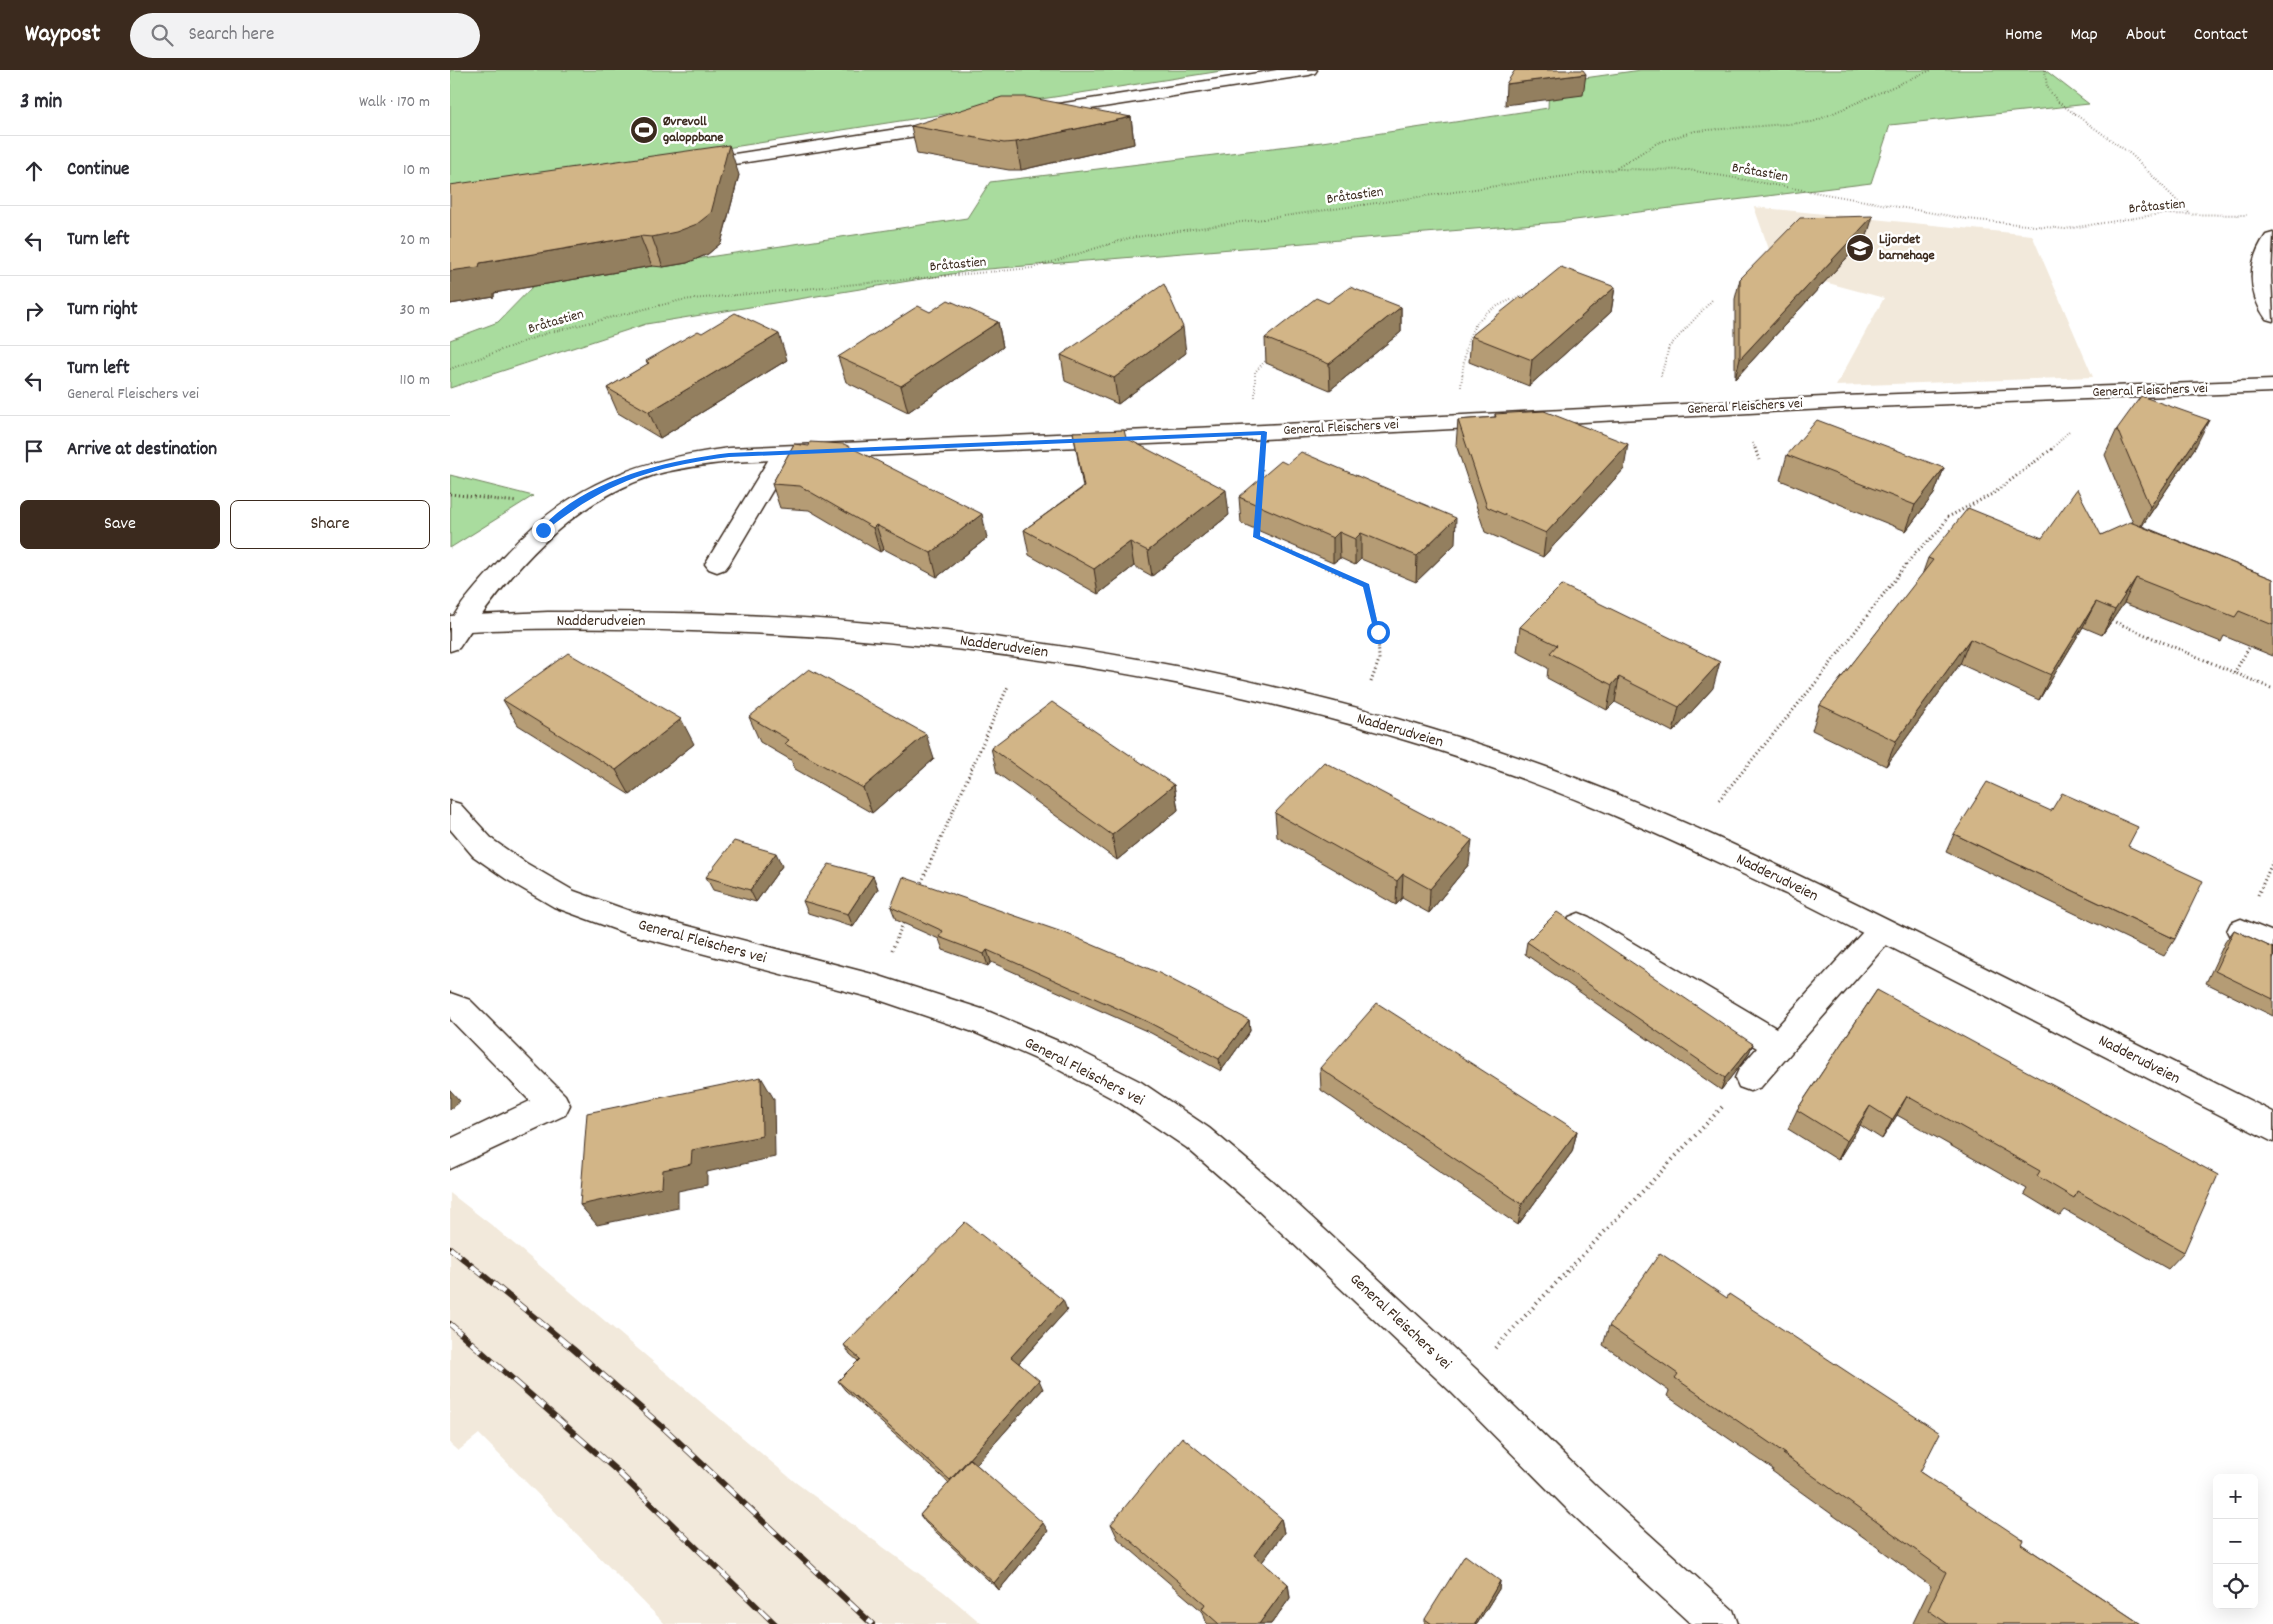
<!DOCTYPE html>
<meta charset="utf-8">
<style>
body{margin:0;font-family:Dekko,sans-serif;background:#f2f2f3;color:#2b2b33}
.controls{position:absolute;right:15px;bottom:15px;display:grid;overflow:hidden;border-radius:8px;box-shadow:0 5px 20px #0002}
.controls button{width:45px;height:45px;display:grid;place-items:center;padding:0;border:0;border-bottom:1px solid #e1e1e2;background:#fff;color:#2b2b33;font:25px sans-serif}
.stop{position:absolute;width:15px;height:15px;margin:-11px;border:4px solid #1a73e8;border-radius:50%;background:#fff}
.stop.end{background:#1a73e8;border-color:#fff;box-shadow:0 1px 5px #0008}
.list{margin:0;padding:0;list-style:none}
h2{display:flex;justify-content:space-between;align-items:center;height:65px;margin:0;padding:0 20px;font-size:21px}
h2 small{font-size:16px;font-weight:400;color:#7c7c81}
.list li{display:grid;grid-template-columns:32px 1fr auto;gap:15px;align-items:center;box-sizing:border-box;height:70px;padding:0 20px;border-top:1px solid #e1e1e2}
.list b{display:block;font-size:19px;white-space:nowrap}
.list p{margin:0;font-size:16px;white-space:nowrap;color:#7c7c81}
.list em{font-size:16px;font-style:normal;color:#7c7c81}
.actions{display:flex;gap:10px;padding:15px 20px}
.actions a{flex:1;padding:11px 0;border:1px solid #3b2a1e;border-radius:8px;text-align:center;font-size:18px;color:#3b2a1e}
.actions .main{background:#3b2a1e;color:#fff}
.icon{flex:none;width:28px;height:28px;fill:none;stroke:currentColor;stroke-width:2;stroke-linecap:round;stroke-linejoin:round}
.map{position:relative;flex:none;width:1823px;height:1554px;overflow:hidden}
header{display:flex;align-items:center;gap:30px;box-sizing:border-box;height:70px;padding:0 25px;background:#3b2a1e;color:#fff}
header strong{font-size:24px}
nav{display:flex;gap:28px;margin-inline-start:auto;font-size:18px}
.search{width:350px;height:45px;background:#f2f2f3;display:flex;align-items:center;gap:12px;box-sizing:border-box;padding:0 18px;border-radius:28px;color:#7c7c81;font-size:19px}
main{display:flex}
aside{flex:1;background:#fff}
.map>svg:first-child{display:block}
.built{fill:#f2e9db}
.green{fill:#a9dc9e;stroke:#72835e}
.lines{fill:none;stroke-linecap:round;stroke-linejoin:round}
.service-casing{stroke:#3b2a1e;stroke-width:3}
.minor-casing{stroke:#3b2a1e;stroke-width:3}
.secondary-casing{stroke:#3b2a1e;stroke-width:3}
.path-far2{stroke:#3b2a1e;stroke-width:2;stroke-dasharray:0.5 2.5;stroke-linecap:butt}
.path-far1{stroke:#3b2a1e;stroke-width:3;stroke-dasharray:1 3;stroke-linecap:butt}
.path{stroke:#3b2a1e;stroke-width:4;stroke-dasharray:1 4.5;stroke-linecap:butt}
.service{fill:#fff;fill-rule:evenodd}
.minor{fill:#fff;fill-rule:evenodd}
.secondary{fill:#fff;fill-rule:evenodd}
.rail-casing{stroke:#3b2a1e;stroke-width:6}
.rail{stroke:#fff;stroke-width:4.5;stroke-dasharray:14;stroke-linecap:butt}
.wall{fill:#b59c74;stroke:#3b2a1e}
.shaded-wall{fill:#937f5e;stroke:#3b2a1e}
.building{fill:#d2b587;stroke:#3b2a1e}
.route{fill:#1a73e8}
.labels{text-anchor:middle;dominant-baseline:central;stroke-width:5;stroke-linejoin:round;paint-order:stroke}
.far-poi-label{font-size:14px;font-weight:bold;fill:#3b2a1e;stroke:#fff;text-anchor:start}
.far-street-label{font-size:14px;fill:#3b2a1e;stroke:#fff}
.street-label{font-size:16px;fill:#3b2a1e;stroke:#fff}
</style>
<header>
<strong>Waypost</strong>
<div class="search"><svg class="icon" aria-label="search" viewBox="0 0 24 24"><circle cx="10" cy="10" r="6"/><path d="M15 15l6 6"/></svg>Search here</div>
<nav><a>Home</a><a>Map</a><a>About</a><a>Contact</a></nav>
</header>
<main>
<aside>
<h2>3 min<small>Walk · 170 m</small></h2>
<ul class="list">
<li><svg class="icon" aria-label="ahead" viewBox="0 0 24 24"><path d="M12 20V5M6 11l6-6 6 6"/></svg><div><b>Continue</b></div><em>10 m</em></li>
<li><svg class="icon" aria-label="left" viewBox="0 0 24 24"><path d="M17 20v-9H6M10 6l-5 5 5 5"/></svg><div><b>Turn left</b></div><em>20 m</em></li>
<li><svg class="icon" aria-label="right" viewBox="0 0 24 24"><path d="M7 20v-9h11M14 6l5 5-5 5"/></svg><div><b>Turn right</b></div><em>30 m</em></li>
<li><svg class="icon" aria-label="left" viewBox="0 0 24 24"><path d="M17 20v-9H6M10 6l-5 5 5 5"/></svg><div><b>Turn left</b><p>General Fleischers vei</p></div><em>110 m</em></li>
<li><svg class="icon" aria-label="arrive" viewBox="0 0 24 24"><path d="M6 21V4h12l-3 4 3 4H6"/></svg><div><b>Arrive at destination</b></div></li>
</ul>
<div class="actions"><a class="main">Save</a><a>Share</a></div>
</aside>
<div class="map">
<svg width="1823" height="1554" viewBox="0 0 1823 1554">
<rect width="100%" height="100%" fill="#fff"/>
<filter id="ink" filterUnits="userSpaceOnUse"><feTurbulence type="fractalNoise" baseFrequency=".02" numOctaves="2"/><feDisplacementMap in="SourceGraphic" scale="10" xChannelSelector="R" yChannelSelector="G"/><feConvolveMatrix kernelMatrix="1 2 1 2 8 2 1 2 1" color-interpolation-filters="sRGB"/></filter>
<g filter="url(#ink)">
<!-- built -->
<path class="built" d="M1304 137 1582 165 1643 307 1386 316 1434 228 1326 199Z
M0 1123 44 1157 345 1412 494 1522 532 1554H215L29 1364 8 1381 0 1374Z"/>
<!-- green -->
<path class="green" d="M0 0H778L0 121Z
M1191 0H1595L1639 34 1440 55 1421 113 1109 152 526 200 196 254 0 318V270L48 252 86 213 517 148 540 112 872 72 1098 38 1099 13Z
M0 405 83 426 0 478Z"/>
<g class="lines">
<!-- service casing -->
<g class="service-casing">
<path id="service" d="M827 0H867L865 3 859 5 589 47 583 46 581 42 583 38 589 37Z
M499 51 505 52 508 56 505 60 246 100 240 99 237 95 240 91 246 90Z
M333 377 341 379 344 384 279 494 275 499 267 502 259 499 255 494 322 384 325 379Z
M1129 843 1139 847 1326 958 1422 852 1432 848 1442 852 1446 860 1442 868 1311 1017 1300 1021 1289 1017 1285 1008 1289 999 1307 978 1119 863 1115 855 1119 847Z
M1791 849 1823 862V887L1781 869 1777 861 1781 853Z
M0 923 20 930 115 1025 120 1035 115 1045 0 1099V1069L80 1031 0 949Z"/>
</g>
<!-- minor casing -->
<g class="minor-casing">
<path id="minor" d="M1823 163 1821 206 1823 251 1816 249C1797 222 1797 191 1816 165Z
M1823 310V322L1394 338 814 369 279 392C254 395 228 398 204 405 117 433 57 505 9 578L0 581C0 573 0 561 0 554 3 542 30 512 39 502 109 420 173 392 279 378L814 355 1394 326Z
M0 731 10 734 43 770 76 793 124 821 177 840 426 905 535 940 622 977 691 1012 759 1058 822 1111 1026 1299 1147 1417 1283 1540 1288 1554H1241L1121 1443 1002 1323 800 1133 737 1078 669 1032 600 995 526 963 426 929 175 863 104 837 56 809 23 786 0 759Z"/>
</g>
<!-- secondary casing -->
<g class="secondary-casing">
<path id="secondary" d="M98 542C204 542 311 543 418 553 648 574 878 618 1096 697 1231 746 1360 810 1488 874 1599 930 1711 986 1823 1042V1072L1338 825C1242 780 1146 734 1045 699 787 610 515 568 242 561 162 558 81 557 0 562V546Z"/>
</g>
<!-- path-far2 -->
<path class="path-far2" d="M1595 0 1597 17 1608 32 1682 85 1740 144
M1167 98 1207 73 1245 61 1363 52 1481 0
M0 299 97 263 232 230 582 198 679 168 1166 99 1239 100 1517 149 1615 159 1710 144 1797 145
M1211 306 1219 277 1262 230
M1011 317C1017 256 1021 242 1083 222
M805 327V302L818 288
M1303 373 1305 379
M1602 379 1620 360"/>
<!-- path-far1 -->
<path class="path-far1" d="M1305 378 1309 390
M811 412 812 398
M0 424 67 432
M807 458 806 467 916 515 928 562 929 590 921 612
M1658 549 1823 619
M1784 603 1802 573
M1269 730 1368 610 1465 483 1488 462 1498 447 1544 423 1603 378
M470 816 558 616
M1808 825 1823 791
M442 880 454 851"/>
<!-- path -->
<path class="path" d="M1045 1278 1272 1037"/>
<!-- service -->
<use href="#service" class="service"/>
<!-- minor -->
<use href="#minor" class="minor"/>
<!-- secondary -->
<use href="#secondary" class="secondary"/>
<!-- rail casing -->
<g class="rail-casing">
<path id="rail" d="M0 1178 123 1279 216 1360 422 1554
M0 1254 166 1400 325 1554"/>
</g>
<!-- rail -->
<use href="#rail" class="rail"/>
</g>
<!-- wall -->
<path class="wall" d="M681 47 684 74 571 100H559L467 84 461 56Z
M289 105 271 173 258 184 237 193 213 197 202 196 44 223V227L0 234Z
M1417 166 1285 309V229L1290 209Z
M1165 217 1161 242 1079 316 1019 292 1021 266 1073 228Z
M878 233 951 237V262L880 320 816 293 815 268Z
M480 242 548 252 553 277 458 342 396 312 388 287Z
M736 283 668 334 615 311 611 285Z
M337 290 210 368 168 343 157 318 198 294 196 291Z
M1045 344 1174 399 1093 487 1035 462 1006 375 1008 350 1045 347Z
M1667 359 1746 376 1692 456 1823 509V586L1774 566 1771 572 1674 533 1652 565 1633 557 1589 630 1510 594 1436 696 1362 660 1370 635 1472 505 1478 488 1592 468 1651 465 1683 453 1655 385Z
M623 362 676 368 779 445 702 506 684 496 648 524 579 485 574 460 633 417Z
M344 374 537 468 487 507 434 479 430 482 359 440 330 438 322 414Z
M1337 385 1494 398 1484 424 1456 461 1330 410Z
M789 427 1005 474 966 512 911 489 905 495 890 488 883 493 791 453Z
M1070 557 1263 618 1223 662 1165 632 1157 640 1097 608 1098 598 1067 582Z
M53 630 244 674 180 725 68 655Z
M299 647 484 689 422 743 345 699 341 690 310 672Z
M541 678 724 715 728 740 667 790 547 703Z
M825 743 1019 794 979 843 952 828 946 835 827 767Z
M1504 764 1725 869 1714 886 1496 782Z
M332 796 306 832 263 820 256 807Z
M423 806 428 819 403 857 358 843 353 831Z
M441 837 799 950 800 961 771 1001 701 963 541 892 538 896 493 880 489 869 446 850Z
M1784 860 1823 878V946L1756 913 1775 872Z
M1077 872 1303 974 1298 985 1271 1020 1075 884Z
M1427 920 1734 1182 1718 1199 1615 1140 1610 1146 1574 1124 1577 1119 1447 1045 1432 1069 1410 1055 1388 1090 1338 1059 1347 1040Z
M870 998 1127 1061 1122 1082 1068 1155 871 1020Z
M617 1240 569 1293 593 1319 526 1394 598 1461 549 1520 476 1453 470 1445 499 1413 395 1320 388 1311 408 1291 400 1284 394 1275Z
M1159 1256 1470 1402 1571 1474 1691 1554H1464L1463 1553 1481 1516 1322 1401 1323 1399 1217 1326 1219 1321 1153 1275Z
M831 1448 834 1463 812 1492 838 1514 840 1528 821 1554H758L756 1552 753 1542 668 1469 661 1454Z
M1050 1511 1049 1519 1027 1554H975V1549Z"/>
<!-- shaded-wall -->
<path class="shaded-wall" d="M1136 4 1133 25 1055 35 1056 14Z
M681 47 684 74 571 100 566 72Z
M279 75 289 105 271 173 258 184 237 193 213 197 202 167Z
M1423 146 1417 166 1285 309 1290 289Z
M190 166 202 196 44 223V227L0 234V201L30 193Z
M1165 217 1161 242 1079 316 1082 290Z
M951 237V262L880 320 879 294Z
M548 252 553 277 458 342 451 316Z
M733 257 736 283 668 334 664 308Z
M329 264 337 290 210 368 199 342Z
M1759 350 1746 376 1687 463 1700 437Z
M1178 374 1174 399 1093 487 1096 463Z
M1494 398 1484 424 1456 461 1465 435Z
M776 420 779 445 702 506 698 481Z
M532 444 537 468 487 507 481 483Z
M1006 448 1005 474 966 512 967 486Z
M426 455 434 479 430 482 423 458Z
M889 462 890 488 883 493V468Z
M911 463V489L905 495V469Z
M680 472 684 496 648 524 644 499Z
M1686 508 1674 533 1652 565 1665 540Z
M1646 532 1633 557 1589 630 1601 605Z
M1520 569 1510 594 1436 696 1446 671Z
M1270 592 1263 618 1223 662 1229 637Z
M1169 607 1165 632 1157 640 1162 615Z
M231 649 244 674 180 725 166 700Z
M476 664 484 689 422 743 413 718Z
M724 715 728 740 667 790 662 765Z
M1022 770 1019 794 979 843 980 819Z
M326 783 332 796 306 832 300 820Z
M953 804 952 828 946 835 947 811Z
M423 806 428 819 403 857 398 844Z
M537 880 541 892 538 896 534 884Z
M799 950 800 961 771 1001 769 989Z
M1303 974 1298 985 1271 1020 1275 1008Z
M311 1007 324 1029 325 1087 257 1102V1115L228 1121V1138L147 1155 130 1135 242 1080Z
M0 1020 10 1031 0 1039Z
M1457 1026 1447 1045 1432 1069 1442 1050Z
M1420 1036 1410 1055 1388 1090 1397 1071Z
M1127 1061 1122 1082 1068 1155 1072 1134Z
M613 1230 617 1240 566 1296 561 1287Z
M589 1310 593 1319 505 1418 500 1410Z
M831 1448 834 1463 806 1500 804 1485Z
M593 1453 598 1461 549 1520 544 1513Z
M1050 1511 1049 1519 1027 1554H1025Z
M838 1514 840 1528 821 1554H809Z"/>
<!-- building -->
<path class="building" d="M1065 0H1133L1136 4 1056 14Z
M552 27H577L681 47 566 72 554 73 461 56Z
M279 75 261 143 247 154 226 162 202 167 190 166 30 193 29 197 0 201V115Z
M1423 146 1290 289V209L1350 148Z
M1111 197 1165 217 1082 290 1021 266 1070 227 1073 228Z
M714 214 733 257 664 308 611 285Z
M900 217 951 237 879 294 815 268 866 228 878 233Z
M498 230 548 252 451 316 388 287 468 236 480 242Z
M285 243 329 264 199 342 157 318 199 293 196 291 248 261 252 263Z
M1691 326 1759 350 1700 437 1667 359Z
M1094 341 1178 374 1096 463 1037 437 1008 350 1046 347 1045 344Z
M1367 350 1494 398 1465 435 1337 385Z
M674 360 676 368 776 420 698 481 680 472 644 499 574 460 634 417 623 362Z
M360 372 394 374 532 444 481 483 426 455 423 458 350 416 322 414 344 374 359 376Z
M851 382 1006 448 967 486 911 463 905 469 889 462 883 468 789 427 831 391 837 394Z
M1627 419 1651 465 1680 452 1823 509V555L1789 541 1785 547 1686 508 1665 540 1646 532 1601 605 1520 569 1446 671 1370 635 1483 490 1478 488 1518 438 1592 468Z
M1112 515 1270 592 1229 637 1169 607 1162 615 1100 583 1107 575 1070 557Z
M118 583 231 649 166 700 53 630Z
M359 599 476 664 413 718 335 674 339 670 299 647Z
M602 632 724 715 662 765 541 678Z
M874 692 1022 770 980 819 953 804 947 811 825 743Z
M1537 712 1601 741 1612 723 1688 757 1678 776 1753 811 1725 869 1504 764Z
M284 771 326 783 300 820 256 807Z
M379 794 423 806 398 844 353 831Z
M453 807 615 863 709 903 799 950 769 989 698 952 537 880 534 884 489 867 493 861 441 837Z
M1107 842 1303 974 1275 1008 1077 872Z
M1784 860 1823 878V929L1765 901Z
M1427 920 1768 1105 1734 1182 1627 1121 1624 1128 1587 1106 1590 1101 1457 1026 1442 1050 1420 1036 1397 1071 1347 1040Z
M927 933 1127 1061 1072 1134 870 998Z
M311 1007 312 1066 242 1080 241 1094 213 1100 212 1117 130 1135 137 1043Z
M515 1152 613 1230 561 1287 589 1310 500 1410 388 1311 410 1289 394 1275Z
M1210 1183 1277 1228 1279 1224 1490 1363 1470 1402 1573 1470 1571 1474 1691 1554H1498L1478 1540 1496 1502 1333 1384H1336L1225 1308 1228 1304 1159 1256Z
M732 1367 831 1448 804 1485 838 1514 809 1554H769L752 1539 755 1534 661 1454Z
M520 1389 593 1453 544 1513 470 1445Z
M1015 1485 1050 1511 1025 1554H982L975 1549Z"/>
</g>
<!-- route -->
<path class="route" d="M814 361 817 362 810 466 919 514 930 564 924 562 913 517 803 467 811 365 279 387C201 397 157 412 95 461L89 460C136 409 214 391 279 383Z"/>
<!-- icons -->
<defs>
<g id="stadium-disc" transform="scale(1.4375)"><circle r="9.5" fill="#3b2a1e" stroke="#fff"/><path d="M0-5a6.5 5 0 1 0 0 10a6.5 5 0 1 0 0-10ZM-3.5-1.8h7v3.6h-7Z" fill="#fff"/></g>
<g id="school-disc" transform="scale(1.4375)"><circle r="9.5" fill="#3b2a1e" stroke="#fff"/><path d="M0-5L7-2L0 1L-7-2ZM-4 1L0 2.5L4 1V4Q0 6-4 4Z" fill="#fff"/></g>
</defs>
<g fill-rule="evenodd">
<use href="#stadium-disc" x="194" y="60"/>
<use href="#school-disc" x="1410" y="178"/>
</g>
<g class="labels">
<!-- far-poi labels -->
<g class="far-poi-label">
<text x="213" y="52">Øvrevoll<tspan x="213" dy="16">galoppbane</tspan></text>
<text x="1429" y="170">Lijordet<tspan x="1429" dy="16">barnehage</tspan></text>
</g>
<!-- far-street labels -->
<g class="far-street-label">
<text transform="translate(1310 103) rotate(10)">Bråtastien</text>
<text transform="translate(905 126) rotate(-8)">Bråtastien</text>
<text transform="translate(1707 137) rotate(-5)">Bråtastien</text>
<text transform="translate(508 195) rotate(-5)">Bråtastien</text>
<text transform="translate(106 252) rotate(-16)">Bråtastien</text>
<text transform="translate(1700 321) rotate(-2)">General Fleischers vei</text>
<text transform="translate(1295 337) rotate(-3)">General Fleischers vei</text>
<text transform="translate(891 358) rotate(-3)">General Fleischers vei</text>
</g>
<!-- street labels -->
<g class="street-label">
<text x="151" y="551">Nadderudveien</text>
<text transform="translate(554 577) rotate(8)">Nadderudveien</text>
<text transform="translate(950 661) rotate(16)">Nadderudveien</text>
<text transform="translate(1327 808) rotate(26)">Nadderudveien</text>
<text transform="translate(252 872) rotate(15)">General Fleischers vei</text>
<text transform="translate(1689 990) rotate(27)">Nadderudveien</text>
<text transform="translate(634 1002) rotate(27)">General Fleischers vei</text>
<text transform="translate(950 1252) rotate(43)">General Fleischers vei</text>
</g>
</g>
</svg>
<div class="controls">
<button>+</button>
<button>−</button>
<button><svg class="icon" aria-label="locate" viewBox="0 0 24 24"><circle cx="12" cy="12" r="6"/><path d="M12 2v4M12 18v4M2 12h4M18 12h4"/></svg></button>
</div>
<div class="stop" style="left:928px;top:562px"></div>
<div class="stop end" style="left:93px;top:460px"></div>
</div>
</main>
